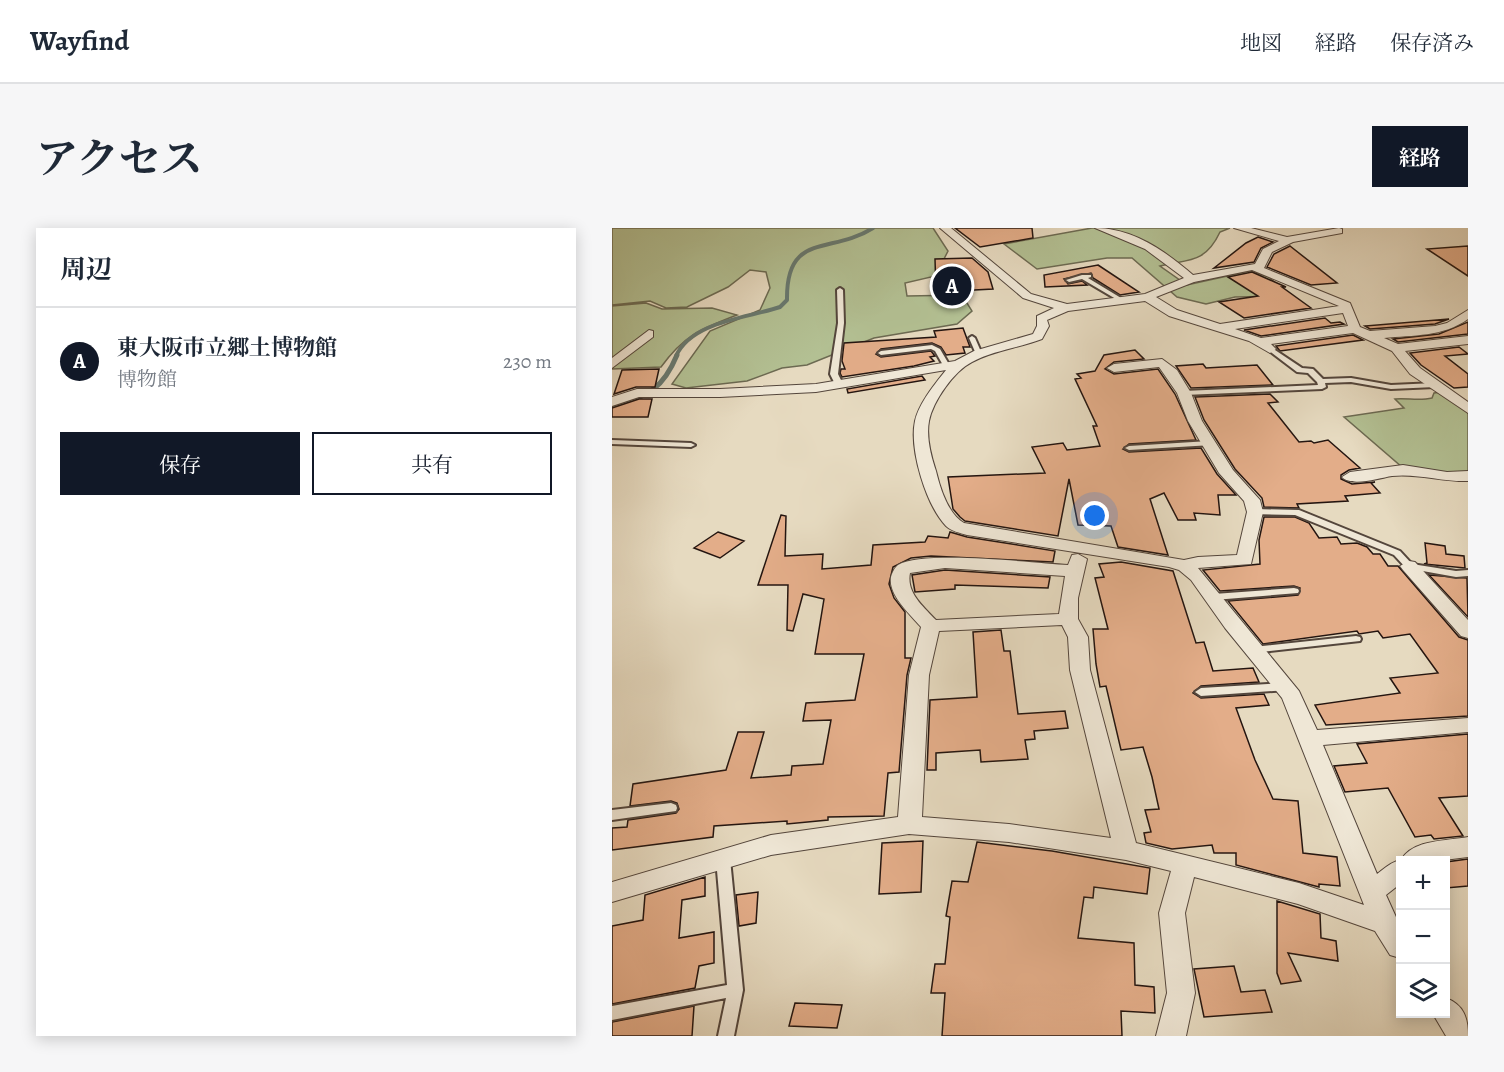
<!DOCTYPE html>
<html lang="ja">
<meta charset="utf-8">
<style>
body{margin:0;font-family:Alegreya,"Noto Serif JP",serif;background:#f6f6f7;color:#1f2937}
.controls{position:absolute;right:18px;bottom:18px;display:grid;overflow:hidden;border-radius:0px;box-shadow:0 3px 15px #0003}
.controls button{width:54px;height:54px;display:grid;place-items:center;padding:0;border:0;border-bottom:2px solid #e0e1e3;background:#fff;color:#1f2937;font:30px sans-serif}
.you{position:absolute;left:483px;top:288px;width:21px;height:21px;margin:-15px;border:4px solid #fff;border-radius:50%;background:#1a73e8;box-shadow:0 0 0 9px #1a73e833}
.badge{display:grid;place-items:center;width:39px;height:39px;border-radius:50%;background:#111827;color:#fff;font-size:20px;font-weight:700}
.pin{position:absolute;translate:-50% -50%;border:3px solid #fff;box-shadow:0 2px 6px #0006}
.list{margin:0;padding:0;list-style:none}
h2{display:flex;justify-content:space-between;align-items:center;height:78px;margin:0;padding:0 24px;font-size:26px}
h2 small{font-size:20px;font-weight:400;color:#747a83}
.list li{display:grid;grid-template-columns:39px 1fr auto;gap:18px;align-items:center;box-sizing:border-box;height:108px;padding:0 24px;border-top:2px solid #e0e1e3}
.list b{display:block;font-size:22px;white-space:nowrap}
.list p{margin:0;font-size:20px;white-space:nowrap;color:#747a83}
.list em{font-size:20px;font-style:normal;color:#747a83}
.actions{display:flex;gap:12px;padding:18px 24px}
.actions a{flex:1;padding:14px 0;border:2px solid #111827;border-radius:0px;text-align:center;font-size:21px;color:#111827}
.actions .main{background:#111827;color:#fff}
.icon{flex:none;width:33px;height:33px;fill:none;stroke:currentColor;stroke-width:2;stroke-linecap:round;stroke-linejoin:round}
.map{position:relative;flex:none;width:856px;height:808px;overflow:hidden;border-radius:0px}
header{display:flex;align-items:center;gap:36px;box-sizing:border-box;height:84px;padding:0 30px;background:#fff;border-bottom:2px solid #e0e1e3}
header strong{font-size:28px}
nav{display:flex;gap:33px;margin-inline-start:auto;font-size:21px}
.intro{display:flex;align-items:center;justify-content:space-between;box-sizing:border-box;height:144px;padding:0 36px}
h1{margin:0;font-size:42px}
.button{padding:15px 27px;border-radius:0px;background:#111827;color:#fff;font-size:21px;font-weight:700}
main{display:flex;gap:36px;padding:0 36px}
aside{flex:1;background:#fff;border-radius:0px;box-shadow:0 3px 15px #0003}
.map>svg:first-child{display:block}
.green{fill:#b3c093;stroke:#6c6a52;stroke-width:1.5}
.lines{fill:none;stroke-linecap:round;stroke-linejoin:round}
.stream-far1{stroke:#69796f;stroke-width:4}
.stream{stroke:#69796f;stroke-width:5}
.building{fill:#e3ad89;stroke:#241510;stroke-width:1.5}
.lane-casing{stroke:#54463c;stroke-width:4}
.street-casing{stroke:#54463c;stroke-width:2}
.lane{fill:#efe7d6;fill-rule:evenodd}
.street{fill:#efe7d6;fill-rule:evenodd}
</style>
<header>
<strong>Wayfind</strong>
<nav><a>地図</a><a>経路</a><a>保存済み</a></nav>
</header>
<div class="intro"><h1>アクセス</h1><a class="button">経路</a></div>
<main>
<aside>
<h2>周辺<small></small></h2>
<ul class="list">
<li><span class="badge">A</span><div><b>東大阪市立郷土博物館</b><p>博物館</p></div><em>230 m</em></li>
</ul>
<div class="actions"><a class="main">保存</a><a>共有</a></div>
</aside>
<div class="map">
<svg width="856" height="808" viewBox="0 0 856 808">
<rect width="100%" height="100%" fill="#e6dac0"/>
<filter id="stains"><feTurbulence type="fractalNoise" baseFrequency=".00333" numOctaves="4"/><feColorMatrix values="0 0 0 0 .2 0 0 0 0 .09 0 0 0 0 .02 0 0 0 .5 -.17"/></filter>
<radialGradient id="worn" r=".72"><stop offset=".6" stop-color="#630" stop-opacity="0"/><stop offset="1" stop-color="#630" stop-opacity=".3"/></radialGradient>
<!-- green -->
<path class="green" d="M0 0H321L336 23 332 31V46L293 55 295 68 350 67 360 83 345 96 262 110 195 137 170 140 135 153 74 160 60 156 98 103 148 82 158 60 154 44 138 42 116 59 75 79 54 80 38 73 0 77Z
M480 0H618L608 4C593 36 576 31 548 38L575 57 638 43 657 49 677 68 623 69 594 76 565 69 520 30H495L425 41 392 16Z
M34 75 50 81 100 80 125 87C89 101 72 107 49 139L0 141V78Z
M830 164 856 184V246L832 247 790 239 732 189 792 180 783 171C796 170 808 173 820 170L822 165Z"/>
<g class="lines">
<!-- stream-far1 -->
<path class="stream-far1" d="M64 128C80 93 136 90 168 79L175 72C174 3 219 27 261 0"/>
<!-- stream -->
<path class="stream" d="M0 180C35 167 50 163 65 127"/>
</g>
<!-- building -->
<path class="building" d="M343 0H420L421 10 368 19Z
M646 9 661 14 649 20 642 34 602 40 634 15Z
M678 18 725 55 699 57 655 39 662 26Z
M856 18V48L815 21Z
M360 30 376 44 381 61 324 64 323 31Z
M486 37 527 64 508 67 481 50 479 45 452 51 456 56 470 53 475 57 433 59 432 47Z
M640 44 674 59H670L699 80 632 90 607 74 646 68 616 49Z
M713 90 719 95 728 94 732 96 649 108 632 102Z
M837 91 823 96 758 101 753 98Z
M856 94V106L786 114 781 111 827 106Z
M351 100 358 119H351L353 125 334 127 329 119 320 115 269 121 264 126 269 129 319 123 323 128 318 129 322 133 302 138 230 149 228 145 229 141H233L230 133 232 115 324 109 322 103Z
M741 107 751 112 668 123 664 118Z
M847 119 856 126 833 128 856 146V159L842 160 809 137 798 125Z
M523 122 532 131 502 134 493 141 502 146 546 141 563 166 584 212 517 216 511 221 517 224 589 220 605 246 624 267H606L608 287 582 285 584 292H566L552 265 538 271 556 327 506 319 499 298 466 297 457 251 446 308 353 293 348 289 341 281 336 249 433 245 420 219 451 215 455 222 488 218 481 198H485L463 151 469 150 465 146 483 143 492 127Z
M591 136 594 140 645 137 661 157 579 160 564 138Z
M47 141 43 159H24L2 166 10 142Z
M310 148 313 152 236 165 235 161Z
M658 166 666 174 656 175 687 214 699 213 702 215 716 212 748 240 737 242 729 247V251L740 256 763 254 759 255 768 265 733 268 736 273 685 276 687 280 652 279 650 270 623 241 592 192 583 169Z
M27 171H40L36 189H0V180Z
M169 287 174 288 173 328 211 326 210 341 259 337 261 317 313 314 316 308 336 310 338 304 355 309 443 323 441 334 319 328 299 330 281 339 277 356 282 370 293 384V430H299L295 447 287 544 276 545 272 588 216 589V592L175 596V593L102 598 101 609 0 622V600L15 599 16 592 64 585 67 581 65 575 59 573 18 578 21 556 114 542 126 504H152L139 550 179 547 180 538 211 536 219 492 191 493 194 475 243 472 252 426H203L212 371 191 366 181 403 175 402 176 357H146Z
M652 289H683L697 295 707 310 725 309 729 316 745 315 755 319 761 326H768L776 338H786L847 409 856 412V488L714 497 703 477 788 465 778 450 826 445 798 406 771 410 766 403 747 406 745 403 651 416 616 373 686 367 688 360 682 358 608 363 591 342 648 336 647 312Z
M106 304 132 313 108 330 82 320Z
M813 315 833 318 834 326 852 328 853 340 812 336 815 335Z
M509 334 561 343 584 415 592 414 601 443 641 440 647 454 589 458 581 465 589 470 652 466 657 477 624 480 643 532 661 571 686 573 691 625 725 629 728 658 707 656V659L624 637V625H602L600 617 560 621 534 615 532 605 539 604 533 582 547 581 540 549 531 519 509 522 494 458 488 459 484 436 481 401H496L483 350 492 349 487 336Z
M333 342 438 349 436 360 343 357V361L303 364 300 347Z
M817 347 855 350 856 389Z
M389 402 392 423H398L406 486 453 483 456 500 422 503 423 511 413 512 416 531 369 534 368 522 324 525V542H315L318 472 365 469 361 404Z
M856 506V568L827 570 851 608 822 611 819 607 803 609 776 560 733 564 722 538 755 535 745 516Z
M311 613 309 664 267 666 270 615Z
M365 614 440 623 538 640 535 666 482 659 481 670 472 669 466 710 522 715 523 757 542 759 543 785 509 783 510 808H330L333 765H319L323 736H333L338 689 334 688 340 653 356 654Z
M856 631V658L834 660V634Z
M93 649V668L70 672 67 710 102 704V735L87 738 83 760 0 776V698L31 692 33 667Z
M146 664 144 695 127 698 124 667Z
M665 673 708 686 709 710 724 713 726 733 676 725 689 753 669 756 665 745Z
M622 738 629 764 653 762 660 784 592 789 582 741Z
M183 775 230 777 225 800 177 798Z
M82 778 80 808H0V794Z"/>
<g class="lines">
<!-- lane casing -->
<g class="lane-casing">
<path id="lane" d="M470 47H479V49L476 50 514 73 509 74 470 51 457 54 454 52Z
M228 60 231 62 232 95 226 146 231 156 227 158H224L218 146 226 95 225 62Z
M360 108 363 110 370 126 369 127 364 126 357 110Z
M320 117 328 121 338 138 336 139H332L323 123 319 121 269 127 266 125 269 123Z
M656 120H660L690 140 701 141 711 151 739 150 779 157 823 155 827 157 823 159 779 161 739 154 713 155 714 159 710 161 572 167 568 165 572 163 706 157 705 154 696 145 685 144 656 122Z
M0 212 79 215 83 217 79 219 0 216Z
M597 213 601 215 600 217 517 222 513 220 517 218Z
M643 281 687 282 788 323 800 336 844 343 856 342V348L844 349 794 340 782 327 683 287 640 286V282Z
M682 360 686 361 687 363 686 365 602 372 597 369 602 366Z
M744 408 748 409 749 411 748 413 641 425 636 422 641 419Z
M672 455 676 456 678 459 676 462 589 468 583 464 589 460Z
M59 575 64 577 65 580 64 583 0 592V582Z
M111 626 116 627 118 631 131 762 122 808H106L114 770 0 792V778L115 757 104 631 106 627Z"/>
</g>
<!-- street casing -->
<g class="street-casing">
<path id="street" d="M328 0H339L419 66 455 76 533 66 572 50 533 21 483 0C521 0 553 23 581 47L643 36 651 21 667 13 622 0H639L675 9 727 0 730 1V5L681 14 660 24 652 40 738 75 748 99 758 103 823 98 835 95 856 82V91C831 109 801 107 772 110L786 116 856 108V116L793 123 808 140 856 174V185L798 146 780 123 741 105 659 116 664 121 658 125 637 113 557 88 533 73 456 83 435 92 437 98 430 111C407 120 382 122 360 134 342 143 321 173 317 193 314 209 319 228 324 243 328 260 336 286 352 295L572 332 586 329 625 327 635 284 632 273 607 245 576 193 565 165 547 139 502 144 495 140 502 136 550 131 565 142 579 165 590 193 621 242 648 272 651 284 639 336 586 340 687 463 705 502 856 490V504L711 517 765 646C773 640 780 633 790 632L788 656 774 667 788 698V730L778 727 763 703 686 676 582 649 573 685 583 765 574 808H544L555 765 547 685 559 643 514 632 397 614 297 606 159 627 0 674V654L159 607 286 589 297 447 309 399C298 386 276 367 279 349 280 345 283 339 286 337 312 322 422 335 456 337L460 327 466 326 475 331 466 370V391L476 409 478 442 524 615 687 655 752 677 670 470 613 400 579 352 567 342 557 339 355 307C348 305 339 303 334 298 314 277 297 221 303 193 307 175 323 156 334 142L204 164 108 169H27L0 178V169L25 161H108L204 156 343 133 362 123 421 106 425 98V88L442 80 411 70ZM640 42 727 78 608 96 565 82 544 69 582 54ZM731 85 736 98 649 110 623 101ZM333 340 453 348 447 386 324 392C312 379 294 365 298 345ZM450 397 456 409 458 442 499 610 397 596 310 589 317 447 327 403Z
M37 102 41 103V109L0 140V130Z
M791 237 835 244 856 243V253C831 254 805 245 780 248 768 250 739 259 730 249L738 244Z
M797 333 803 334 856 392V410L849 408 791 342 788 338Z
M856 609V629L832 632H789C801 611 835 613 856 609Z
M834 770C852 777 856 790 856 808H834L821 786H834Z"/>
</g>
<!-- lane -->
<use href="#lane" class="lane"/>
<!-- street -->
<use href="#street" class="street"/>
</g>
<rect width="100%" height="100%" filter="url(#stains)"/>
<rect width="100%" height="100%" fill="url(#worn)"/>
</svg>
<div class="controls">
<button>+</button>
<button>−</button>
<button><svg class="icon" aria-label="layers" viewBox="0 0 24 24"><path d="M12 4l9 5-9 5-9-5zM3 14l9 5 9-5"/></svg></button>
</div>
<div class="you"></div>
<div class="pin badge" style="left:340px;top:58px">A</div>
</div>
</main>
